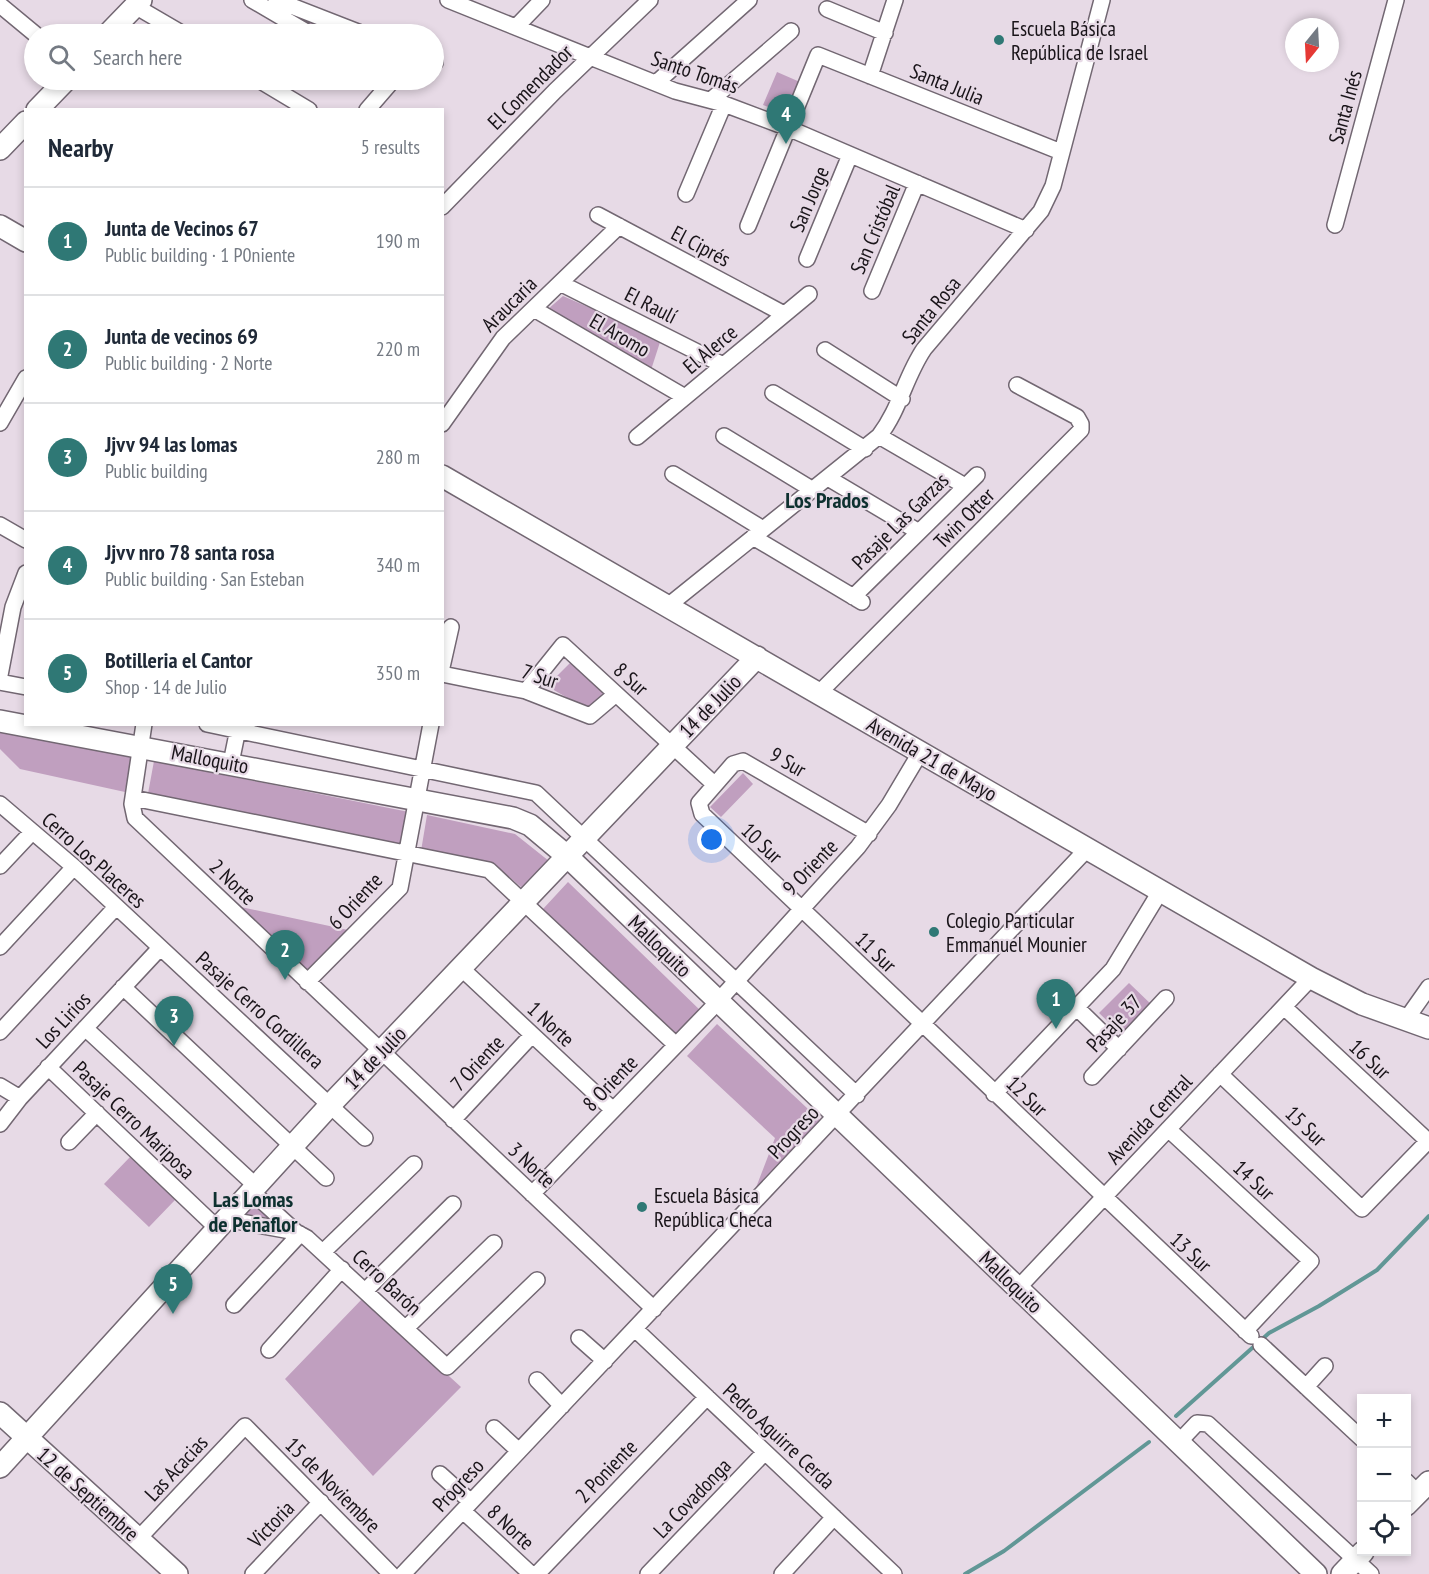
<!DOCTYPE html>
<meta charset="utf-8">
<style>
body{margin:0;font-family:"PT Sans Narrow",sans-serif;background:#f6f6f7;color:#1f2937}
.controls{position:absolute;right:18px;bottom:18px;display:grid;overflow:hidden;border-radius:0px;box-shadow:0 3px 9px #0003}
.controls button{width:54px;height:54px;display:grid;place-items:center;padding:0;border:0;border-bottom:2px solid #e0e1e3;background:#fff;color:#1f2937;font:30px sans-serif}
.compass{position:absolute;left:1285px;top:18px;width:54px;height:54px;border-radius:50%;background:#fff;box-shadow:0 3px 9px #0003;rotate:198deg}
.you{position:absolute;left:712px;top:840px;width:21px;height:21px;margin:-15px;border:4px solid #fff;border-radius:50%;background:#1a73e8;box-shadow:0 0 0 9px #1a73e833}
.badge{display:grid;place-items:center;width:39px;height:39px;border-radius:50%;background:#2f7875;color:#fff;font-size:20px;font-weight:700}
.pin{position:absolute;translate:-50% -50px;filter:drop-shadow(0 2px 3px #0008)}
.pin::after{content:'';position:absolute;top:32px;width:21px;height:18px;background:inherit;clip-path:polygon(0 0,100% 0,50% 100%)}
.list{margin:0;padding:0;list-style:none}
h2{display:flex;justify-content:space-between;align-items:center;height:78px;margin:0;padding:0 24px;font-size:26px}
h2 small{font-size:20px;font-weight:400;color:#747a83}
.list li{display:grid;grid-template-columns:39px 1fr auto;gap:18px;align-items:center;box-sizing:border-box;height:108px;padding:0 24px;border-top:2px solid #e0e1e3}
.list b{display:block;font-size:22px;white-space:nowrap}
.list p{margin:0;font-size:20px;white-space:nowrap;color:#747a83}
.list em{font-size:20px;font-style:normal;color:#747a83}
.icon{flex:none;width:33px;height:33px;fill:none;stroke:currentColor;stroke-width:2;stroke-linecap:round;stroke-linejoin:round}
.map{position:relative;flex:none;width:1429px;height:1574px;overflow:hidden}
.search{position:absolute;background:#fff;box-shadow:0 3px 9px #0003;left:24px;top:24px;width:420px;height:66px;display:flex;align-items:center;gap:15px;box-sizing:border-box;padding:0 21px;border-radius:33px;color:#747a83;font-size:22px}
.panel{position:absolute;background:#fff;box-shadow:0 3px 9px #0003;left:24px;top:108px;width:420px;height:618px;border-radius:0px}
.map>svg:first-child{display:block}
.green{fill:#c09fbf}
.lines{fill:none;stroke-linecap:round;stroke-linejoin:round}
.stream{stroke:#619796;stroke-width:4}
.street-casing{stroke:#726772;stroke-width:18}
.secondary-casing{stroke:#726772;stroke-width:24}
.street{stroke:#fff;stroke-width:15}
.secondary{stroke:#fff;stroke-width:21}
.poi-dot{fill:#2f7875;stroke:#e7dae6;stroke-width:2}
.labels{text-anchor:middle;dominant-baseline:central;stroke-width:4.5;stroke-linejoin:round;paint-order:stroke}
.poi-label{font-size:21px;fill:#191419;stroke:#e7dae6;text-anchor:start}
.street-label{font-size:21px;fill:#191419;stroke:#e7dae6}
.neighbourhood-label{font-size:22px;font-weight:bold;fill:#0e3130;stroke:#e7dae6}
</style>
<div class="map">
<svg width="1429" height="1574" viewBox="0 0 1429 1574">
<rect width="100%" height="100%" fill="#e7dae6"/>
<!-- green -->
<path class="green" d="M261 1 347 34H318Z
M777 72 800 82 787 114 763 105Z
M563 296 661 339 651 370 547 310Z
M575 658 612 692 590 711 547 686Z
M0 730 131 756 125 792 20 769 0 749Z
M154 761 409 812 403 847 147 799Z
M743 773 753 784 721 817 710 807Z
M427 815 515 834 554 865 528 893 499 868 421 851Z
M568 882 704 1014 680 1038 543 909Z
M236 906 348 930 304 974Z
M1129 983 1154 1007 1124 1037 1099 1013Z
M717 1024 822 1122 752 1198 775 1138 687 1056Z
M130 1157 175 1200 149 1227 104 1184Z
M251 1200 272 1221 236 1216Z
M363 1298 461 1387 373 1476 285 1379Z"/>
<g class="lines">
<!-- stream -->
<path class="stream" d="M1176 1416 1269 1333 1319 1306 1377 1270 1429 1216
M965 1574 1004 1551 1149 1442"/>
<!-- street casing -->
<g class="street-casing">
<path id="street" d="M252 0 310 34
M276 0 363 34
M448 0 675 91 724 104 788 128 1026 230
M0 5 35 34
M135 6 183 34
M827 9 885 33
M516 27 542 0
M434 62 435 63
M870 76 895 0
M259 80 309 110
M656 83 749 0
M711 100 791 31
M367 110 393 80
M686 194 724 104
M442 207 555 91 650 0
M598 215 784 314
M1335 225 1396 0
M748 226 818 55 1061 152
M807 259 850 155
M560 283 723 365
M872 291 917 183
M534 309 685 397
M825 350 902 399
M773 393 865 449
M0 423 26 378
M442 424 503 338 619 226
M724 436 813 490
M879 436 965 486
M637 437 809 294
M673 474 763 529
M828 478 919 532
M0 525 26 540
M753 537 862 602
M853 597 977 475
M669 605 879 436C900 409 905 377 924 349L1041 211 1053 186 1102 0
M442 667 451 627
M442 674 526 691 590 716 616 694
M0 675 13 607 26 573
M0 682 26 687
M526 691 563 645 714 784
M819 693 1081 430V424L1077 417 1017 385
M144 724 132 804 135 818 654 1309
M207 724 536 793 857 1095
M231 763 239 724
M133 798 489 870 676 1045
M0 804 74 867 365 1138
M869 834 743 761 733 764 699 803 702 814 1251 1336
M0 866 32 832
M0 947 74 867
M461 968 613 1110
M307 982 400 888 431 724
M123 987 326 1178
M1076 1007 1119 1049
M1284 1007 1428 1141
M1405 1021 1429 987
M85 1028 256 1186
M0 1032 116 907
M48 1067 217 1228
M1220 1074 1362 1209 1429 1140
M1092 1077 1166 998
M0 1086 20 1098
M994 1094 1113 969 1161 890
M453 1120 532 1035
M0 1124 20 1098 160 948
M1168 1129 1311 1261 1245 1331
M69 1142 97 1113
M251 1191 296 1232 307 1238 447 1367 537 1280
M532 1194 711 1009 858 847 889 805 920 753
M225 1219 296 1232
M323 1252 414 1164
M1018 1288 1311 978
M365 1291 453 1204
M234 1305 300 1234
M406 1328 494 1243
M635 1329 894 1574
M579 1338 605 1361
M1261 1345 1362 1439
M269 1350 342 1269
M537 1380 562 1406
M1306 1387 1325 1366
M494 1428 519 1451
M1179 1442 1197 1423 1208 1424 1371 1574
M440 1474 471 1502
M1406 1481 1418 1493
M463 1511 531 1574
M138 1539 245 1426 391 1574
M253 1574 321 1502
M403 1574 1088 848
M537 1574 707 1397
M648 1574 765 1452
M782 1574 834 1517"/>
</g>
<!-- secondary casing -->
<g class="secondary-casing">
<path id="secondary" d="M108 34 141 0
M37 110 66 80
M0 149 26 122
M0 226 26 241
M442 476 1311 978 1362 1004 1429 1028
M0 721 513 818 530 825 567 856 1316 1574
M0 1413 177 1574
M0 1467 331 1104 757 657
M1406 1505 1429 1482
M1342 1574 1363 1552"/>
</g>
<!-- street -->
<use href="#street" class="street"/>
<!-- secondary -->
<use href="#secondary" class="secondary"/>
</g>
<!-- markers -->
<g class="poi-dot">
<circle cx="999" cy="40" r="6"/>
<circle cx="934" cy="932" r="6"/>
<circle cx="642" cy="1207" r="6"/>
</g>
<g class="labels">
<!-- poi labels -->
<g class="poi-label">
<text x="1011" y="28">Escuela Básica<tspan x="1011" dy="24">República de Israel</tspan></text>
<text x="946" y="920">Colegio Particular<tspan x="946" dy="24">Emmanuel Mounier</tspan></text>
<text x="654" y="1195">Escuela Básica<tspan x="654" dy="24">República Checa</tspan></text>
</g>
<!-- street labels -->
<g class="street-label">
<text transform="translate(695 72) rotate(19)">Santo Tomás</text>
<text transform="translate(947 84) rotate(22)">Santa Julia</text>
<text transform="translate(530 87) rotate(-45)">El Comendador</text>
<text transform="translate(1345 107) rotate(-75)">Santa Inés</text>
<text transform="translate(809 199) rotate(-67)">San Jorge</text>
<text transform="translate(875 229) rotate(-67)">San Cristóbal</text>
<text transform="translate(701 246) rotate(28)">El Ciprés</text>
<text transform="translate(509 304) rotate(-45)">Araucaria</text>
<text transform="translate(651 305) rotate(27)">El Raulí</text>
<text transform="translate(931 310) rotate(-51)">Santa Rosa</text>
<text transform="translate(620 335) rotate(30)">El Aromo</text>
<text transform="translate(710 349) rotate(-40)">El Alerce</text>
<text transform="translate(964 518) rotate(-45)">Twin Otter</text>
<text transform="translate(900 521) rotate(-45)">Pasaje Las Garzas</text>
<text transform="translate(540 676) rotate(18)">7 Sur</text>
<text transform="translate(631 679) rotate(42)">8 Sur</text>
<text transform="translate(710 706) rotate(-46)">14 de Julio</text>
<text transform="translate(210 759) rotate(11)">Malloquito</text>
<text transform="translate(932 759) rotate(30)">Avenida 21 de Mayo</text>
<text transform="translate(788 762) rotate(30)">9 Sur</text>
<text transform="translate(762 843) rotate(44)">10 Sur</text>
<text transform="translate(94 860) rotate(42)">Cerro Los Placeres</text>
<text transform="translate(810 867) rotate(-46)">9 Oriente</text>
<text transform="translate(233 882) rotate(44)">2 Norte</text>
<text transform="translate(355 901) rotate(-47)">6 Oriente</text>
<text transform="translate(660 946) rotate(44)">Malloquito</text>
<text transform="translate(876 952) rotate(44)">11 Sur</text>
<text transform="translate(260 1010) rotate(42)">Pasaje Cerro Cordillera</text>
<text transform="translate(63 1020) rotate(-47)">Los Lirios</text>
<text transform="translate(1114 1023) rotate(-47)">Pasaje 37</text>
<text transform="translate(551 1024) rotate(43)">1 Norte</text>
<text transform="translate(375 1058) rotate(-46)">14 de Julio</text>
<text transform="translate(1370 1059) rotate(43)">16 Sur</text>
<text transform="translate(477 1063) rotate(-47)">7 Oriente</text>
<text transform="translate(610 1083) rotate(-46)">8 Oriente</text>
<text transform="translate(1027 1096) rotate(44)">12 Sur</text>
<text transform="translate(1149 1119) rotate(-47)">Avenida Central</text>
<text transform="translate(134 1120) rotate(44)">Pasaje Cerro Mariposa</text>
<text transform="translate(1306 1126) rotate(44)">15 Sur</text>
<text transform="translate(793 1132) rotate(-47)">Progreso</text>
<text transform="translate(532 1165) rotate(43)">3 Norte</text>
<text transform="translate(1254 1180) rotate(43)">14 Sur</text>
<text transform="translate(1191 1252) rotate(43)">13 Sur</text>
<text transform="translate(387 1282) rotate(43)">Cerro Barón</text>
<text transform="translate(1011 1282) rotate(44)">Malloquito</text>
<text transform="translate(779 1436) rotate(43)">Pedro Aguirre Cerda</text>
<text transform="translate(176 1468) rotate(-47)">Las Acacias</text>
<text transform="translate(606 1471) rotate(-46)">2 Poniente</text>
<text transform="translate(333 1485) rotate(45)">15 de Noviembre</text>
<text transform="translate(458 1485) rotate(-47)">Progreso</text>
<text transform="translate(88 1494) rotate(42)">12 de Septiembre</text>
<text transform="translate(692 1498) rotate(-46)">La Covadonga</text>
<text transform="translate(271 1524) rotate(-46)">Victoria</text>
<text transform="translate(511 1527) rotate(43)">8 Norte</text>
</g>
<!-- neighbourhood labels -->
<g class="neighbourhood-label">
<text x="827" y="500">Los Prados</text>
<text x="253" y="1199">Las Lomas<tspan x="253" dy="25">de Peñaflor</tspan></text>
</g>
</g>
</svg>
<div class="controls">
<button>+</button>
<button>−</button>
<button><svg class="icon" aria-label="locate" viewBox="0 0 24 24"><circle cx="12" cy="12" r="6"/><path d="M12 2v4M12 18v4M2 12h4M18 12h4"/></svg></button>
</div>
<svg class="compass" viewBox="-18 -18 36 36"><path d="M0-13l5 13h-10z" fill="#e53935"/><path d="M0 13l5-13h-10z" fill="#747a83"/></svg>
<div class="you"></div>
<div class="pin badge" style="left:1056px;top:1029px">1</div>
<div class="pin badge" style="left:285px;top:980px">2</div>
<div class="pin badge" style="left:174px;top:1046px">3</div>
<div class="pin badge" style="left:786px;top:144px">4</div>
<div class="pin badge" style="left:173px;top:1314px">5</div>
<div class="search"><svg class="icon" aria-label="search" viewBox="0 0 24 24"><circle cx="10" cy="10" r="6"/><path d="M15 15l6 6"/></svg>Search here</div>
<section class="panel">
<h2>Nearby<small>5 results</small></h2>
<ul class="list">
<li><span class="badge">1</span><div><b>Junta de Vecinos 67</b><p>Public building · 1 P0niente</p></div><em>190 m</em></li>
<li><span class="badge">2</span><div><b>Junta de vecinos 69</b><p>Public building · 2 Norte</p></div><em>220 m</em></li>
<li><span class="badge">3</span><div><b>Jjvv 94 las lomas</b><p>Public building</p></div><em>280 m</em></li>
<li><span class="badge">4</span><div><b>Jjvv nro 78 santa rosa</b><p>Public building · San Esteban</p></div><em>340 m</em></li>
<li><span class="badge">5</span><div><b>Botilleria el Cantor</b><p>Shop · 14 de Julio</p></div><em>350 m</em></li>
</ul>
</section>
</div>
